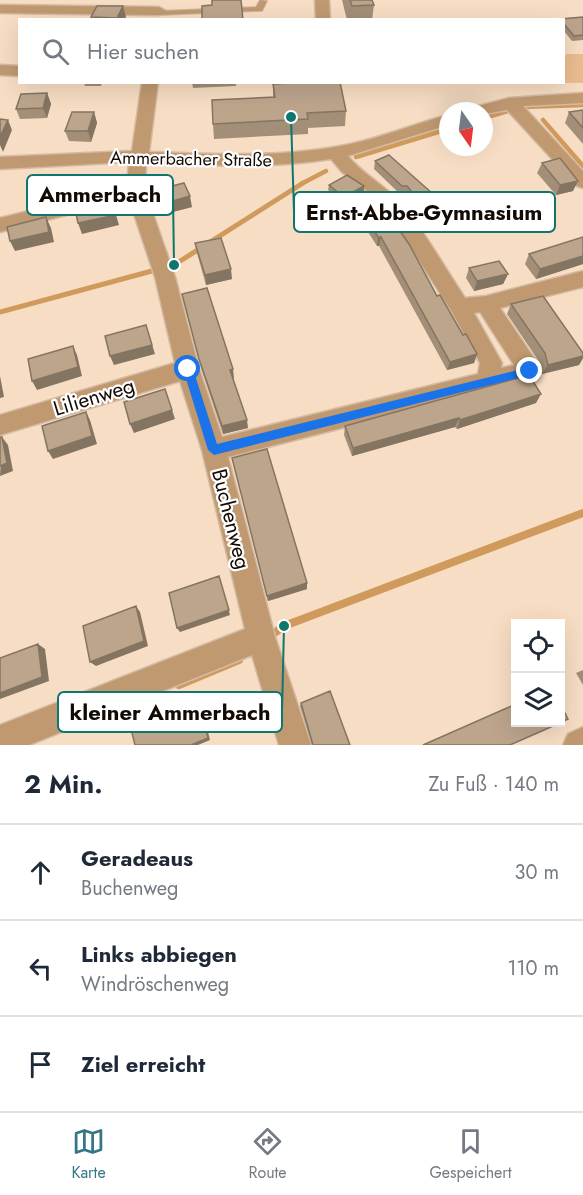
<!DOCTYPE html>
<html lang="de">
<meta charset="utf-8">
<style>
body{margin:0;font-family:Jost,sans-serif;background:#f2f2f3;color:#1f2937}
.controls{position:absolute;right:18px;bottom:18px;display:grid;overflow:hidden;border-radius:0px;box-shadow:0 6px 24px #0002}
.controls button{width:54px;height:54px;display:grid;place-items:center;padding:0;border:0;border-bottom:2px solid #e0e1e3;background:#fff;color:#1f2937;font:30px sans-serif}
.compass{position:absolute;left:439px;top:102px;width:54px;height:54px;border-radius:50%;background:#fff;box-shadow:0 6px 24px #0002;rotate:166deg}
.stop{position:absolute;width:18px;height:18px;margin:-14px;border:4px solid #1a73e8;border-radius:50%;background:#fff}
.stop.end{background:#1a73e8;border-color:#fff;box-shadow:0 2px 6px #0008}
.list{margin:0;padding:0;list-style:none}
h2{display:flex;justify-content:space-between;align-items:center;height:78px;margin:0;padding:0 24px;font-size:26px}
h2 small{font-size:20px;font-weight:400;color:#747a83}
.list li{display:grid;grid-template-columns:39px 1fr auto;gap:18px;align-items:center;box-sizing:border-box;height:96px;padding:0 24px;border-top:2px solid #e0e1e3}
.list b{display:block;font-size:22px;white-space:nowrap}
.list p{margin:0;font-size:20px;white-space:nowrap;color:#747a83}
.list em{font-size:20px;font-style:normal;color:#747a83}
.icon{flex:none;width:33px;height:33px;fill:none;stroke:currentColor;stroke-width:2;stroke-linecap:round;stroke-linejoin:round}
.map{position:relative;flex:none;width:583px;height:745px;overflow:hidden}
.search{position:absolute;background:#fff;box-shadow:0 6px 24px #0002;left:18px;right:18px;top:18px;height:66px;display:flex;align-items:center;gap:15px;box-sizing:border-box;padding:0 21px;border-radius:0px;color:#747a83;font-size:22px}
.sheet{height:366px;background:#fff}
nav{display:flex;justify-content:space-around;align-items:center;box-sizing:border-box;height:84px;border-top:2px solid #e0e1e3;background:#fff;font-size:16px;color:#747a83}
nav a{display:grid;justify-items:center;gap:3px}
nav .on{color:#347688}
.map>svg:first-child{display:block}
.green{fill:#eabd8f}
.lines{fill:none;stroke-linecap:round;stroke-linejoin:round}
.stream-far2{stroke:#d19a5d;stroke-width:4.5}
.stream-far1{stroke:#d19a5d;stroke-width:5}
.stream{stroke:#d19a5d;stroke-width:8}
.service-casing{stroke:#d3bba4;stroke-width:2}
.minor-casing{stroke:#d3bba4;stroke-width:3}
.service{fill:#c09970;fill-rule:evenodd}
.minor{fill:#c09970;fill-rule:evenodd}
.wall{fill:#a38e78}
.shaded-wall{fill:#847462}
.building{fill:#bda58c;stroke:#847462;stroke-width:1.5}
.route{fill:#1a73e8}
.labels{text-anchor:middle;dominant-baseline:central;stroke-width:4.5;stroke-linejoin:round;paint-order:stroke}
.far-street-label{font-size:18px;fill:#130a03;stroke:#fff}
.street-label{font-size:21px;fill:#130a03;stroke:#fff}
.leader{fill:none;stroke:#0f766e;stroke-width:2}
.callout-dot{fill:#0f766e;stroke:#fff;stroke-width:2}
.callout{fill:#fff;stroke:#0f766e;stroke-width:2}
.callout-label{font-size:22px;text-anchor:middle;font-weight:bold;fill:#130a03}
</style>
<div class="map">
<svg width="583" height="745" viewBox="0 0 583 745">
<rect width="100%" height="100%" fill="#f7ddc3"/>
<!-- green -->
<path class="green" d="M567 54H583V83H518L564 82V57Z"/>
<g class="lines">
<!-- stream-far2 -->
<path class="stream-far2" d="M523 107 583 105
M484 118 508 111
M543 120 583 166
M356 157 448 129
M301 184 326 171"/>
<!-- stream-far1 -->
<path class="stream-far1" d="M0 312 174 265 303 183"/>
<!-- stream -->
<path class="stream" d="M273 634 284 626 583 513
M179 685 239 660"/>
<!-- service casing -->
<g class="service-casing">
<path id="service" d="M260 0 267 1 262 11H259L159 15 155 13 159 11 256 7Z"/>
</g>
<!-- minor casing -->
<g class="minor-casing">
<path id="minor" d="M315 0H329L330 20H316Z
M0 5 159 7 166 11 159 15 0 13Z
M0 65 20 66V76L0 75Z
M142 82H158L149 152C215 154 280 158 346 145 381 138 414 124 448 115V125L348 156C364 176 389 187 406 209 427 236 445 268 465 298L486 296 583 271V287L500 308 538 364 541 371 538 378 228 457 275 637 311 745H279L252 655 29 745H0V725L245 629 202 450 180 381 0 435V415L175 363 155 277 129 199 0 232V218L127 187 129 162 0 169V157L132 151ZM331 159 342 172 375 197 392 218 452 312 480 363 478 374 222 437 199 369 175 277 145 191 146 163C208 165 269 169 331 159ZM480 312 514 365 501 368 502 363 474 313Z
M583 93V103L523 106 583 171V188L577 186 507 110 484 114V111H469L471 108 509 98Z
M583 727V745H563L568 734Z"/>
</g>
<!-- service -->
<use href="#service" class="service"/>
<!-- minor -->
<use href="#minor" class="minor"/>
</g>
<!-- wall -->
<path class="wall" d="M342 0H372L374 5 372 20H347Z
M91 17H126L124 20H91Z
M583 17V40L572 41 564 31V20Z
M84 82H102L101 86H85Z
M192 82H236V86L193 88Z
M273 84 346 111 345 126 308 128V134L214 139 213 124 273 97Z
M47 93 51 104 47 118 20 119 16 109Z
M583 110V144L565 123 569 112Z
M94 112 97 123 91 142 69 141 65 131Z
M375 161 453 219 451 227 436 231 405 194H400L374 169Z
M542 163 573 191 556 195 537 173Z
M329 185 364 191 343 202 328 190Z
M153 191 192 207 161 215 156 201Z
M362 212 437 296 477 354 474 363 447 370 379 246H377L361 221Z
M583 237V264L536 279 525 264 529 254Z
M195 243 232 279 206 285 197 253Z
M469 268 508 274 503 284 474 291 466 278Z
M184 303 234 378H233L248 428 223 434 201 368Z
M511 304 583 353V358L579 365 542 374 540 363 507 314Z
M536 403 457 429 455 427 352 456 344 435 345 426Z
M232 458 307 589 268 601Z
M583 670V685L576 673Z
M301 703 350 745H312L300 706Z"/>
<!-- shaded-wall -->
<path class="shaded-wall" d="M123 6 126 17 124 20H117V18Z
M47 93 51 104 47 118 43 108Z
M94 112 97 123 91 142 88 131Z
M8 120 12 130 3 152 0 145V137Z
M578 181 573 191 556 195 560 185Z
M364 186V191L343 202 344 197Z
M190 196 192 207 161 215 159 205Z
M116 215 119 225 82 234 78 223Z
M46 217 51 228 54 242 15 251 10 241Z
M453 219 451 227 436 231 438 224Z
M378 237H381L379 246H377Z
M583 256V264L536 279 540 269Z
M231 269 232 279 206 285 205 275Z
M508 274 503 284 474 291 477 281Z
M146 325 155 354 114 365 110 356Z
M73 346 77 355 82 376 37 390 32 381Z
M477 354 474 363 447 370 450 362Z
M583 356V358L579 365 542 374 548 365Z
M233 369 234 378 231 379 230 370Z
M0 376 4 397 0 398Z
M541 394 536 403 457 429 460 420Z
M172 410 175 419 134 433 130 424Z
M86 412 90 420 97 444 53 459 48 451Z
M459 418 455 427 352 456 353 448Z
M247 420 248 428 223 434 222 426Z
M2 437 8 445 13 471 0 476Z
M219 576 230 615 180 632 177 628Z
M307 583V589L268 601 267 596Z
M136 606 140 612 148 646 96 666 90 662Z
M38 644 45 649 49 681 0 699V693Z
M198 701 201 704 210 740 198 745H191Z"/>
<!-- building -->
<path class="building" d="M212 0H241L243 20H202V6L212 5Z
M350 0H372L374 5 352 6Z
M97 6H123L117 18 91 17Z
M583 17V35L574 36 564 24V20L560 19Z
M307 82H340L346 111 307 113 308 119 213 124 212 100 275 97 273 84Z
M47 93 43 108 16 109 21 94Z
M583 110V128L569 112Z
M72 112H94L88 131H65Z
M0 119 8 120 0 137Z
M389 155 433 194 453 219 438 224 407 186H402L375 161Z
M560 158 578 181 560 185 542 163Z
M347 175 364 186 344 197 329 185Z
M184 183 190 196 159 205 153 191Z
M112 201 116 215 78 223 75 209Z
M383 207 409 244 437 296 440 295 463 335 466 334 477 354 450 362 381 237H378L362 212Z
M46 217 49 232 10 241 7 227Z
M583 237V256L540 269 529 254Z
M221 238 231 269 205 275 195 243Z
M499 261 508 274 477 281 469 268Z
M207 288 233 369 230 370 247 420 222 426 199 359 182 294Z
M543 296 583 353V356L548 365 545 353 511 304Z
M146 325 152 345 110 356 105 336Z
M73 346 78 367 32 381 28 359Z
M529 375 541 394 460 420 459 418 353 448 345 426Z
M165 389 172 410 130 424 124 402Z
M86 412 92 436 48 451 42 426Z
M0 437H2L7 463 0 466Z
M267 449 307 583 267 596 232 458Z
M219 576 229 610 177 628 169 593Z
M136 606 144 641 90 662 83 626Z
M38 644 42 677 0 693V658Z
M330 691 350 745H313L301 703Z
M198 701 208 738 191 745H135L131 729Z
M516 704V723H560L510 745H423Z
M561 705 568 719 561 722Z"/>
<!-- route -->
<path class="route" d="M188 365 193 369 217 444 530 367 535 371 530 375 214 455 208 450 183 369Z"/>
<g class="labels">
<!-- far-street labels -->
<g class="far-street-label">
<text transform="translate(191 159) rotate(1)">Ammerbacher Straße</text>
</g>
<!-- street labels -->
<g class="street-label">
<text transform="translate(94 397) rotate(-17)">Lilienweg</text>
<text transform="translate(231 519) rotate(76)">Buchenweg</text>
</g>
</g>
<!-- callouts -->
<path class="leader" d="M174 265L173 195M291 117L294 212M284 626L282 712"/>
<g class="callout-dot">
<circle cx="174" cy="265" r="6"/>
<circle cx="291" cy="117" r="6"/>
<circle cx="284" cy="626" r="6"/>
</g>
<g class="callout">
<rect x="27" y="175" width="146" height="40" rx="6"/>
<rect x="294" y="192" width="261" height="40" rx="6"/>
<rect x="58" y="692" width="224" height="40" rx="6"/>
</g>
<g class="callout-label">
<text x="100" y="202">Ammerbach</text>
<text x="424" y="220">Ernst-Abbe-Gymnasium</text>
<text x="170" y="720">kleiner Ammerbach</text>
</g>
</svg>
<div class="controls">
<button><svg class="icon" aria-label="locate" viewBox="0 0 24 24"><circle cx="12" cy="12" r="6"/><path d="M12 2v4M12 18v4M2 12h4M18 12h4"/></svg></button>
<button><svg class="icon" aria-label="layers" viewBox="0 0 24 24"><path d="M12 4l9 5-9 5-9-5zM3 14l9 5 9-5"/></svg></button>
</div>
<svg class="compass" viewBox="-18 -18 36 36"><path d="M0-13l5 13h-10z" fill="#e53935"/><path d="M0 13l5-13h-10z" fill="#747a83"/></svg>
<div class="stop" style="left:188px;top:369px"></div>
<div class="stop end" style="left:530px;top:371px"></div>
<div class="search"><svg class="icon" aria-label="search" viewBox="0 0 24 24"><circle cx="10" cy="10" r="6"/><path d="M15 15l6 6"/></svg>Hier suchen</div>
</div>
<section class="sheet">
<h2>2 Min.<small>Zu Fuß · 140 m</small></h2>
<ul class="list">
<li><svg class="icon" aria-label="ahead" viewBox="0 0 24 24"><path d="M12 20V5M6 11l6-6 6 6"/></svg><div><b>Geradeaus</b><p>Buchenweg</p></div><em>30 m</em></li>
<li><svg class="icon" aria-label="left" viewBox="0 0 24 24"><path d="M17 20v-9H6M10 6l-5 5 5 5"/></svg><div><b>Links abbiegen</b><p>Windröschenweg</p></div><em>110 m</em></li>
<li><svg class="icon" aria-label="arrive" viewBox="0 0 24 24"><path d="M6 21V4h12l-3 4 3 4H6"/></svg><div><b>Ziel erreicht</b></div></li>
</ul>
</section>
<nav>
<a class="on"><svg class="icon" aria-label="map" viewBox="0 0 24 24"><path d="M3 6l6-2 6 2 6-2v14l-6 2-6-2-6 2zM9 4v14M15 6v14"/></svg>Karte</a>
<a><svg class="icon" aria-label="directions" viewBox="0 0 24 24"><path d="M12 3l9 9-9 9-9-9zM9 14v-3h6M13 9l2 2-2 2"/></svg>Route</a>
<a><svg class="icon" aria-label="saved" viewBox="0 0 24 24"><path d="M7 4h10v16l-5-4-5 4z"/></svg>Gespeichert</a>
</nav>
